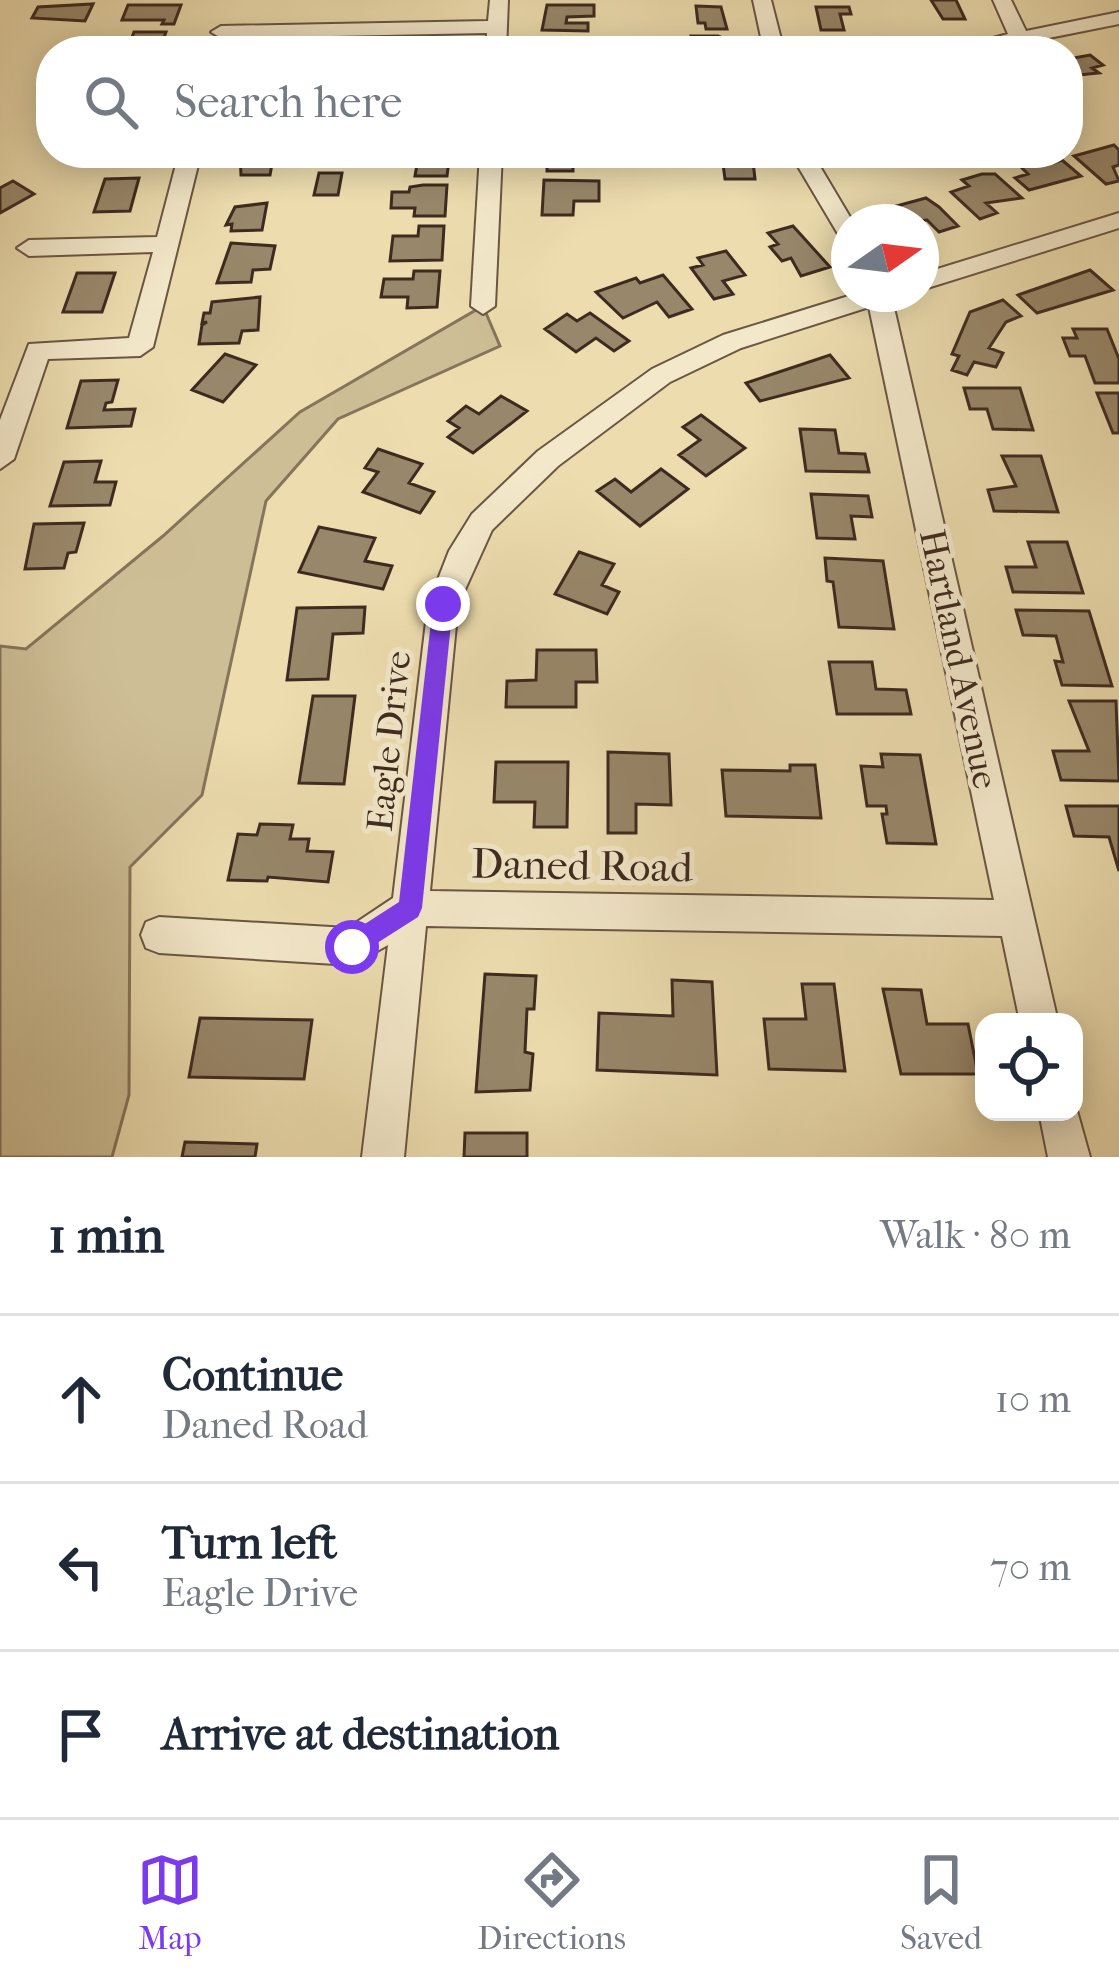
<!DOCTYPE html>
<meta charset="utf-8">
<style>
body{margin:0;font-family:"IM FELL French Canon",serif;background:#f2f2f3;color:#1f2937}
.controls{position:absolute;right:36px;bottom:36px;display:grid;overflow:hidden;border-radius:24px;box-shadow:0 6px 30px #0003}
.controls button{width:108px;height:108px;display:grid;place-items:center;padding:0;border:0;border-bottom:3px solid #e0e1e3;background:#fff;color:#1f2937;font:60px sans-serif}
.compass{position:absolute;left:831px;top:204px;width:108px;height:108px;border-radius:50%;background:#fff;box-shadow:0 6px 30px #0003;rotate:76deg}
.stop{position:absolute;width:36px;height:36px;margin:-27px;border:9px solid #7c3aed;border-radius:50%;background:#fff}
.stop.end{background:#7c3aed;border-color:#fff;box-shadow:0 3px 12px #0008}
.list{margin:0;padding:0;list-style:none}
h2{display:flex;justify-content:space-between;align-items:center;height:156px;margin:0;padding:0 48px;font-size:51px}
h2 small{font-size:39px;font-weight:400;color:#747a83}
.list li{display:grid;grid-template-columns:78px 1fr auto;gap:36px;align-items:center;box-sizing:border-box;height:168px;padding:0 48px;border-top:3px solid #e0e1e3}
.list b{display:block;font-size:45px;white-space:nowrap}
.list p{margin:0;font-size:39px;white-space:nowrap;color:#747a83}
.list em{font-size:39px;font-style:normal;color:#747a83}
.icon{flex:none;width:66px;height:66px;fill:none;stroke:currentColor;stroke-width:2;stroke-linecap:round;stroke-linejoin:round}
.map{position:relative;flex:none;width:1119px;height:1157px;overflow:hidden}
.search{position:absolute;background:#fff;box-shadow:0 6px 30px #0003;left:36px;right:36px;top:36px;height:132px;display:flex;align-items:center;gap:30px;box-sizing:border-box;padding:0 42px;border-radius:48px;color:#747a83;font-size:45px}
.sheet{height:660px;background:#fff}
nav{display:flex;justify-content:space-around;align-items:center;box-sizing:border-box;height:168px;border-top:3px solid #e0e1e3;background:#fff;font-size:33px;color:#747a83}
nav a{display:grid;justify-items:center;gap:6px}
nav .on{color:#7c3aed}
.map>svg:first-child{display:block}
.green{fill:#cebe96;stroke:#86745b;stroke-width:3}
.building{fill:#98876a;stroke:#3e2a20;stroke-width:3}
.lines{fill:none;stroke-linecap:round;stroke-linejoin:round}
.street-casing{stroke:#6a5644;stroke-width:4}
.street{fill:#f3e8ca;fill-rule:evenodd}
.route{fill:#7c3aed}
.labels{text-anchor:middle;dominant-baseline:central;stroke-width:10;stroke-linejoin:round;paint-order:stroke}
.street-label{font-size:36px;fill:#3e2a20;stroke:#f3e8ca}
.near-street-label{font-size:42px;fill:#3e2a20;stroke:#f3e8ca}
</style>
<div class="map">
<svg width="1119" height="1157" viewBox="0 0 1119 1157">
<rect width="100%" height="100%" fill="#ecdcae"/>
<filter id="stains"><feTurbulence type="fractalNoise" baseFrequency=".00167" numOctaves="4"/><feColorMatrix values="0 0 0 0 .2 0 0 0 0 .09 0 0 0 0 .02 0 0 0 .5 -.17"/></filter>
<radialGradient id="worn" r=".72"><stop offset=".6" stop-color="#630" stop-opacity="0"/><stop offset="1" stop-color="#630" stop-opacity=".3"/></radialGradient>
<!-- green -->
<path class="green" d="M483 306 500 346 338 419 266 501 202 795 130 867 129 1095 112 1157H0V646L26 649 163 536 300 412Z"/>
<!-- building -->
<path class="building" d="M931 0H956L965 19H943Z
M93 4 85 21 32 18 38 7Z
M128 5H181L174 24H162L164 20H122Z
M547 5H594V16L567 17 566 23H588V31L542 30Z
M696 6 721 7 727 29H706L705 23H698Z
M816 7H849L851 14H840L844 30H821Z
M134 32H166L161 46H170L168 51H136L140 40H131Z
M691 36H718L725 39 727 51H693Z
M335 40H367L365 51H332Z
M408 42H458L457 51H407Z
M1090 55 1103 65 1092 68 1099 73 1068 76V59Z
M1114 145 1119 150V165L1113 167 1119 181 1106 184 1074 156Z
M240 153H274L270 175H241Z
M410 153H450L447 176H415L419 153Z
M547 153H573V171H547Z
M716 153H752L755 179H725L722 156Z
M1045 157 1053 163 1062 160 1081 176 1029 190 1015 178 1028 174 1019 165Z
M319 173H342L338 195H314Z
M982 174H995L1022 198 986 203 997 213 980 219 951 192 969 186 962 180Z
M139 178 130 211 94 212 105 179Z
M544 180 599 181V201H574L573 215H542Z
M13 181 34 194 0 213V188Z
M423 185H447L445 216H414L415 208H391L392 192H409L410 187Z
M926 198 939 207 958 226 939 232 927 220 902 222 889 208Z
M267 203 262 230 231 231 232 224 226 225 235 207Z
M419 226H444L442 260 390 261 393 236H418Z
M793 226 830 267 801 276 791 258 782 261 770 247 778 244 768 233Z
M231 243 275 246 270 269 253 270 251 282 217 283Z
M726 251 745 275 723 281 733 294 714 299 691 268 703 265 698 258Z
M1090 270 1113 290 1037 313 1018 295Z
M414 271H440L437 307 407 308 408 297H381L384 279H413Z
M77 273H115L102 312H63Z
M663 275 692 309 669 317 657 302 623 318 596 292 636 278 640 283Z
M260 297 258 330 242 331 239 343 199 344 202 325 207 322 202 323 204 313H210L212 302Z
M1003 300 1021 316 1006 322 989 348 1003 353 996 367 974 362 967 375 952 370 959 356 952 354 970 312Z
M590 313 629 341 614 351 596 338 576 352 545 329 567 314 577 321Z
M1073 329H1107L1119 359V383H1095L1085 356H1070L1063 338H1077Z
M225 354 256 365 223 402 192 390Z
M830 355 849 378 760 401 746 383Z
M118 380 112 402 106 403 104 410 135 409 131 426 67 428 81 381Z
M964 388H1020L1033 430 993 429 987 409H970Z
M1097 393H1119V433H1113Z
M501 396 527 411 473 453 448 437 459 428 448 421 466 406 479 414Z
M701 415 745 448 706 476 679 455 700 440 683 427Z
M800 429 835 430 839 453 865 454 869 472 806 471Z
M378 449 422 464 409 483 434 492 420 513 363 492 378 472 365 468Z
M1002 456H1041L1058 512 994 511 988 490 1016 486Z
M101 461 95 482H116L110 505 50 506 64 462Z
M661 469 688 489 640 526 597 491 615 479 631 492Z
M811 494 868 496 872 517 851 516 855 539 817 538Z
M84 523 76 552 68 553 64 568 25 569 34 524Z
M319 527 375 538 365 561 392 566 383 589 299 572Z
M1028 542H1067L1083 593 1013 592 1006 567H1036Z
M579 552 614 564 602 585 619 592 607 614 555 594Z
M825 558 883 561 894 629 839 627 833 582 827 581Z
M365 607 363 633 333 634 328 679 287 680 297 608Z
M1016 610 1089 611 1112 686 1062 685 1055 661 1063 662 1056 636 1023 635Z
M537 650H596L597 682H576V707H506L507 681 536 680Z
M829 662H872L876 689 906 690 911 714H837Z
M313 696H355L344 784 299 783Z
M1069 701H1116L1119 781 1061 780 1053 751H1089Z
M608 752 669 754 671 805 636 804V833H608Z
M881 754 920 755 936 844 887 843 882 814H887L886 806H867L861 766 883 767Z
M496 762H568L567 827H534L535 802H494Z
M790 765H815L821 818 726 816 722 770 790 771Z
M1066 806H1119V871L1109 837 1074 836Z
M260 824 293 825 290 839H309L307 851 333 852 328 882 268 877 267 881 228 880 238 834 257 835Z
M485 974 536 976 534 1009H527L525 1052 533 1054 530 1090 476 1092Z
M672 980 712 982 717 1075 597 1070 599 1013 673 1016Z
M802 984H834L845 1071 769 1069 764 1019H806Z
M883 989 921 990 927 1024H968L978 1074H901Z
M200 1018 312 1020 304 1079 189 1077Z
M465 1133H527V1157H464Z
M185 1142 257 1144 255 1157H182Z"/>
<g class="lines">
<!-- street casing -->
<g class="street-casing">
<path id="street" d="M490 0H508L506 51H486L487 33 221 38 211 32 221 26 488 21Z
M753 0H771L784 51H764Z
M993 0H1011L1026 31 1119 12V24L984 51H944L1008 34Z
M179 153H201L153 347 140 356 48 359 14 459 0 469V420L29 344 129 338 153 252 29 256 17 248 29 240 157 237Z
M480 153H502L495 306 483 314 471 306Z
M790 153H812L853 222H849V241L841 239Z
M1119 213V228L921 290V274Z
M855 294H895L892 299 1058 1022H1020L1002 936 426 926 404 1157H362L388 945 352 965 159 953 146 948 141 935 146 922 159 917 348 928 393 898 428 605 449 551 472 514 538 451 652 369 723 335ZM869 307 994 900 430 891 458 605 492 530 558 466 670 382 741 348Z
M1074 1100 1090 1157H1048L1039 1112H1074Z"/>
</g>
<!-- street -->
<use href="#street" class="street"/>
</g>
<!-- route -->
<path class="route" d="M443 596 453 604 422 908 418 917 352 959 343 955V938L399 902 433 604Z"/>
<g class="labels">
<!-- street labels -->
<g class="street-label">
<text transform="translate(959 659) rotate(78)">Hartland Avenue</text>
<text transform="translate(389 741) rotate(-84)">Eagle Drive</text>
</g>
<!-- near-street labels -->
<g class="near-street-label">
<text transform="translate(582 866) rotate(1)">Daned Road</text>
</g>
</g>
<rect width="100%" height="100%" filter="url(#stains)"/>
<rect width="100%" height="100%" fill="url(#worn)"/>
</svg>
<div class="controls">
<button><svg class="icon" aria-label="locate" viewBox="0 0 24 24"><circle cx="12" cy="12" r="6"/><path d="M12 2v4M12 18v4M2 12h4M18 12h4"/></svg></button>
</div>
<svg class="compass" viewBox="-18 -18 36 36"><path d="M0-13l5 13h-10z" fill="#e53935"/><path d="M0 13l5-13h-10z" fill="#747a83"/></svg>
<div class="stop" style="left:352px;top:947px"></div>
<div class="stop end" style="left:443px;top:604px"></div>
<div class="search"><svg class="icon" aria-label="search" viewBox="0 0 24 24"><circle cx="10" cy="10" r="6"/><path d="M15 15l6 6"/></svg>Search here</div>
</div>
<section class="sheet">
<h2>1 min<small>Walk · 80 m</small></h2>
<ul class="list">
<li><svg class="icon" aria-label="ahead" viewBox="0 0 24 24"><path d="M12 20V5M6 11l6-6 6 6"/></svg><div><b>Continue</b><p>Daned Road</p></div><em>10 m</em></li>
<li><svg class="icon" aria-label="left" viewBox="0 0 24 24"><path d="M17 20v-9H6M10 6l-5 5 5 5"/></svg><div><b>Turn left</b><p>Eagle Drive</p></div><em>70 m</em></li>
<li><svg class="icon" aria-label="arrive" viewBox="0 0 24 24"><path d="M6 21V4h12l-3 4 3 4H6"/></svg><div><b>Arrive at destination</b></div></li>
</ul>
</section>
<nav>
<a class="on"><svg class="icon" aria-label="map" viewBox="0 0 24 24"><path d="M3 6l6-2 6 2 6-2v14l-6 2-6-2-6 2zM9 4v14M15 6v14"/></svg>Map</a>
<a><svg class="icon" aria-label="directions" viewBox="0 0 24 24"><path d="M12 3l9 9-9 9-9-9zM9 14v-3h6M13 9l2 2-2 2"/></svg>Directions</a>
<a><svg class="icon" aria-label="saved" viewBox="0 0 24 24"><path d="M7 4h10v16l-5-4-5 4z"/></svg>Saved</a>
</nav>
